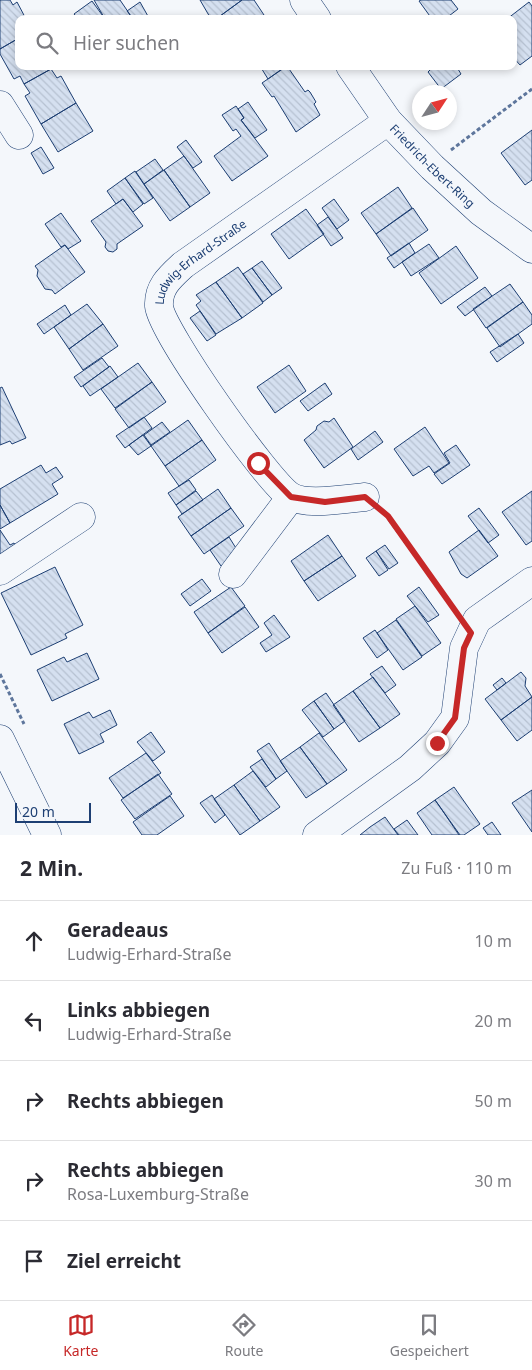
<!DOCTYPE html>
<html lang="de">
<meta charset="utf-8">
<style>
body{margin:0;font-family:"Noto Sans",sans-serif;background:#f2f2f3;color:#2b2b33}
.compass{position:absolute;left:412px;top:85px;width:45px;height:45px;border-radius:50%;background:#fff;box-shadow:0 2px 8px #0003;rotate:54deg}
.scale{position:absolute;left:15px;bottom:12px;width:76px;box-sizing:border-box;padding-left:5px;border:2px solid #1d3f73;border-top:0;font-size:14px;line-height:18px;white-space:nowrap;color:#1d3f73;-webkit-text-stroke:4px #f4f7fb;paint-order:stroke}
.stop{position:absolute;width:15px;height:15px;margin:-11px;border:4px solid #c62828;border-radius:50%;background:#fff}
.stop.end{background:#c62828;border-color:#fff;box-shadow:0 1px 5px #0008}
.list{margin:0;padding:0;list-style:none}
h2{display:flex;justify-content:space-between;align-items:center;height:65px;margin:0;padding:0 20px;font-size:21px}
h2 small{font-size:16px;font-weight:400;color:#7c7c81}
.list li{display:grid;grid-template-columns:32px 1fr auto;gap:15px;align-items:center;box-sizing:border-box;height:80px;padding:0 20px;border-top:1px solid #e1e1e2}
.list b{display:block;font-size:19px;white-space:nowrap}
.list p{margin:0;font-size:16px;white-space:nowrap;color:#7c7c81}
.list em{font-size:16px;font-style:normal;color:#7c7c81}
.icon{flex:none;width:28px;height:28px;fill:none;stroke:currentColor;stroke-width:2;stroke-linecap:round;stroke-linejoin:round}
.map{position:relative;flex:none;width:532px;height:835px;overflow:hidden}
.search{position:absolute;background:#fff;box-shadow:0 2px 8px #0003;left:15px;right:15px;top:15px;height:55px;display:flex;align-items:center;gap:12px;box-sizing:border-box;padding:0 18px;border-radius:10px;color:#7c7c81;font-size:19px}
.sheet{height:465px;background:#fff}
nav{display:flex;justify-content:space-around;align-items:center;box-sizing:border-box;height:70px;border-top:1px solid #e1e1e2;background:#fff;font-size:14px;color:#7c7c81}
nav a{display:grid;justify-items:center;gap:2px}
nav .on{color:#c62828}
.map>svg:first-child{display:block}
.building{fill:url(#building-back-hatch);stroke:#1d3f73}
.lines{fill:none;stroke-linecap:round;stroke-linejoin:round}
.minor-casing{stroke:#1d3f73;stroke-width:29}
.path{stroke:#5e769c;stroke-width:3;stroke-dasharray:4 2.5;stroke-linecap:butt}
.minor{stroke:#f4f7fb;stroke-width:28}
.route{stroke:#c62828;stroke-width:6}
.labels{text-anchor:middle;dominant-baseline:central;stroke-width:4;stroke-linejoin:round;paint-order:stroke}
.street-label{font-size:12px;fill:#1d3f73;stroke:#f4f7fb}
</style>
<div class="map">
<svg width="532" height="835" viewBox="0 0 532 835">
<defs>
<pattern id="building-back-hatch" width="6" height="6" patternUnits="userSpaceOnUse" patternTransform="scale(1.25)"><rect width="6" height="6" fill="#d5e0f0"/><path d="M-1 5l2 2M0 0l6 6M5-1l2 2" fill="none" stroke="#b6c1d1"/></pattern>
</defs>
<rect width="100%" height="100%" fill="#f4f7fb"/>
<!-- building -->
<path class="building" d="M0 0H10L13 5 17 2 26 19H19V38L0 49Z
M94 0H120L133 19H105Z
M200 0H242L216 19H211Z
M242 0H254L264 15 258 19H216Z
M421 0H451L458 9 445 19H432L419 1Z
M92 1 105 19H78L74 14Z
M140 2 149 18V19H133L127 11Z
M529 2 532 6V56L520 65 513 57V40L516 38 513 35V19H507Z
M19 38V66H50L51 69 24 84 20 76 14 79 0 54V49Z
M260 66H286L268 79Z
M287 66 305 92 308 90 310 92 316 102 314 104 320 115 296 132 274 96 272 97 262 83Z
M430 66H462L458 69 461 74 441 89 428 72 432 68Z
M51 69 57 78 61 76 76 103 41 124 25 96 30 93 24 84Z
M248 102 267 130 255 138 241 120 244 118 238 109Z
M76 103 93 131 58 152 41 124Z
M236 106 244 118 241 120 268 156 232 181 214 156 241 136 236 129 233 131 222 115Z
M532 130V180L525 185 501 153Z
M186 140 202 162 193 168 177 147Z
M41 147 54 168 43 174 31 153Z
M184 156 210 193 190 207 164 170Z
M155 159 163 170 144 184 136 172Z
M164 170 190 207 170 221 144 184Z
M135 171 153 198 144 204 125 178Z
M125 178 143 204 133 212 123 199 116 204 107 191Z
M398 187 412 208 376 234 361 213Z
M123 199 143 226 117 244V249L113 252 108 251 105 247 106 242 91 221Z
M334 199 349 220 337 229 322 208Z
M413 208 428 230 391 256 376 234Z
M306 209 324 234 289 259 271 234Z
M61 213 81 241 68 249 65 245 61 247 45 224Z
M328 217 343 238 331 246 317 225Z
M409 243 415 253 394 268 387 258Z
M429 244 439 258 411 276 402 262Z
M65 245 85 272 55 294 52 290 45 289 37 276 38 270 35 266Z
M456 246 478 278 441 304 419 273Z
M262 261 282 288 272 295 252 268Z
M238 267 263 303 242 318 216 282Z
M252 268 272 295 263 302 243 274Z
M216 282 242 318 216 334 196 305 201 301 196 295Z
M510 284 523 302 486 328 473 309Z
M485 287 492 296 465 316 457 307Z
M523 302 532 315V324L500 347 487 328Z
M87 304 103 324 69 349 54 327Z
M65 305 71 315 44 334 37 324Z
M200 311 216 335 207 341 190 318Z
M103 324 118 346 83 370 69 349Z
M518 334 524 343 497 362 490 352Z
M102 358 109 367 81 387 74 377Z
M138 363 152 382 115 408 101 389Z
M289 365 306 391 275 413 257 387Z
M110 366 118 377 90 396 83 386Z
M152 382 166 402 129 428 115 409Z
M325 383 332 394 308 411 300 401Z
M2 387 26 438 12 444 10 441 0 445V388Z
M144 417 152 428 125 448 116 436Z
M334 418 353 447 324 468 304 440 316 430 317 426 324 421 329 422Z
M188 420 202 440 165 466 151 446Z
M162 422 170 432 151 445 144 435Z
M425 427 449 463 434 473 429 466 413 476 394 449Z
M375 431 383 442 358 460 351 449Z
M143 435 151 446 138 455 129 445Z
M202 440 216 460 179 486 165 466Z
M456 445 470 465 442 484 434 474 450 463 444 453Z
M41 465 46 473 56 467 63 477 52 484 58 494 10 523 0 505V489Z
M189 480 196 490 176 505 168 493Z
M218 489 231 508 191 536 178 517Z
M196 491 203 500 182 514 176 505Z
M532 491V541L526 545 502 512Z
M0 505 10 523 0 529Z
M231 508 244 526 204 554 191 536Z
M479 508 499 535 488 543 468 516Z
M0 530 10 545 14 543 19 551 0 558Z
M479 530 498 556 467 578 461 574 449 552Z
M328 535 342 556 304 581 291 561Z
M229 537 239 553 221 566 210 550Z
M385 545 398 563 389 569 376 551Z
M376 551 388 570 379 576 366 558Z
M342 556 356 576 318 601 304 581Z
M55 567 83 625 65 634 67 638 31 655 1 593Z
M202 579 211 591 190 606 181 594Z
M231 587 245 606 208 633 194 612Z
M419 587 439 615 428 622 407 596Z
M415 606 441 643 422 656 396 619Z
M245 607 259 627 222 653 208 633Z
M274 615 290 637 266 652 260 643 272 635 264 623Z
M396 620 422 657 403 670 377 633Z
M375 630 388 650 377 658 363 638Z
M87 653 99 679 52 701 37 670 64 657 67 662Z
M382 666 396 685 385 693 370 674Z
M521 672 526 678 525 686 532 697 501 720 485 699Z
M373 677 400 714 380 728 353 691Z
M502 678 506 683 497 690 493 685Z
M353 691 380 728 359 742 333 705Z
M326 693 345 721 334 729 314 701Z
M532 697V730L517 741 501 720Z
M314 701 334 729 323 737 302 710Z
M110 710 117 725 100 734 104 742 79 754 64 724 89 712 93 718Z
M151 732 165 752 153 761 137 742Z
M319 733 347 770 327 784 300 747Z
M269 743 287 771 276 779 257 751Z
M300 747 327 784 306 798 280 761Z
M146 753 161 773 123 798 109 778Z
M262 759 276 779 266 787 250 767Z
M253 771 280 807 260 821 234 785Z
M158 774 172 794 135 819 121 800Z
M234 785 260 821 240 835 214 799Z
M454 787 480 824 464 835H460L435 800Z
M532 790V832L512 803Z
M212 795 225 815 215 823 200 803Z
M170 796 184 816 157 835H142L133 822Z
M435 800 438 804 459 835H432L417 813Z
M385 817 398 835H360L370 827Z
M407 820 418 835H399L394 829Z
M492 822 501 835H488L483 828Z"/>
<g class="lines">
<!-- minor casing -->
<g class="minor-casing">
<g id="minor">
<path d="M304 0 317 19"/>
<path id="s1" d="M350 66 388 121 432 167 481 212 532 249"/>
<path d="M0 105 19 135"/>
<path id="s2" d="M365 497C347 499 305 506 290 496 267 481 161 331 159 306 158 287 170 277 183 265L388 121"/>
<path d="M0 571 81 517"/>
<path d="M233 574 291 497"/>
<path d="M0 739 47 835"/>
<path d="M317 835 410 768 437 743 455 718 464 648 477 620 532 581"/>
</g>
</g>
<!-- path -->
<path class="path" d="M451 150 532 89
M385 514 453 608
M0 674 24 724"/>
<!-- minor -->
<use href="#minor" class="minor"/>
</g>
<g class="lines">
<!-- route -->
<path class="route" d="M258 463 291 497 325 502 365 497 388 516 471 633 464 648 455 718 437 743"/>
</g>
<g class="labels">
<!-- street labels -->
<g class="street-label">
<text stroke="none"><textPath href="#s1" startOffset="130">Friedrich-Ebert-Ring</textPath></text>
<text stroke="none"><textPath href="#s2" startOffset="371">Ludwig-Erhard-Straße</textPath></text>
</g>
</g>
</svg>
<svg class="compass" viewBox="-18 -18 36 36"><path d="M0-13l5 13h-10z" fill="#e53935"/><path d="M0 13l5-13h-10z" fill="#7c7c81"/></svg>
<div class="scale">20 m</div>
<div class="stop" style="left:258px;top:463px"></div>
<div class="stop end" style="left:437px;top:743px"></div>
<div class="search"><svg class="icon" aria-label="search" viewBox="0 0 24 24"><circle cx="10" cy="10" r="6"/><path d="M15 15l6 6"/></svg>Hier suchen</div>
</div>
<section class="sheet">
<h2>2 Min.<small>Zu Fuß · 110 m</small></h2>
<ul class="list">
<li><svg class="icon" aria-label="ahead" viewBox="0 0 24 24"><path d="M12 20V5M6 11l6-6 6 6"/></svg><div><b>Geradeaus</b><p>Ludwig-Erhard-Straße</p></div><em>10 m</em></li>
<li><svg class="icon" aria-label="left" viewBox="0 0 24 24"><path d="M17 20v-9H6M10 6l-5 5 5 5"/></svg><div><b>Links abbiegen</b><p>Ludwig-Erhard-Straße</p></div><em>20 m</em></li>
<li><svg class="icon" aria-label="right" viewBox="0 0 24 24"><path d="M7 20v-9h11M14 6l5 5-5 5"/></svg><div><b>Rechts abbiegen</b></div><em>50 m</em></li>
<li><svg class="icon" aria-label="right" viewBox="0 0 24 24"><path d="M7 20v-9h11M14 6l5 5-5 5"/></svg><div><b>Rechts abbiegen</b><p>Rosa-Luxemburg-Straße</p></div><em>30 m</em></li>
<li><svg class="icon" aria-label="arrive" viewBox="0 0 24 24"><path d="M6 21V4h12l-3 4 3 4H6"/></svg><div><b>Ziel erreicht</b></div></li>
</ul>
</section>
<nav>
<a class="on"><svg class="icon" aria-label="map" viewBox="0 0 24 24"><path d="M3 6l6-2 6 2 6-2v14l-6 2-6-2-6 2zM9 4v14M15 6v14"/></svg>Karte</a>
<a><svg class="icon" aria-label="directions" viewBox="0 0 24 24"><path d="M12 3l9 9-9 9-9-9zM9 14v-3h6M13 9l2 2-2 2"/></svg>Route</a>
<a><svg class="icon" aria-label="saved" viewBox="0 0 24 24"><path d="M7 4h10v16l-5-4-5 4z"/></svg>Gespeichert</a>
</nav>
